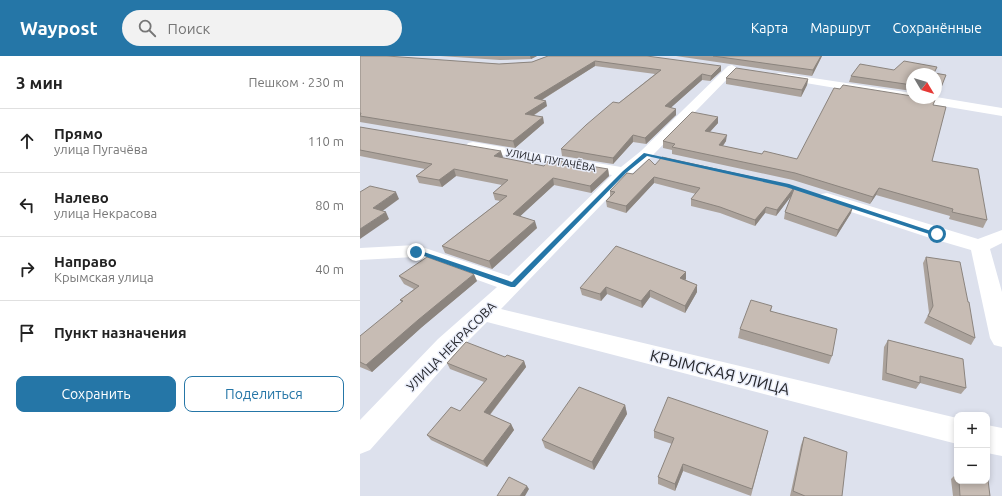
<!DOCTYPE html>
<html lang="ru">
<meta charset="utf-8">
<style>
body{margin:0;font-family:Ubuntu,sans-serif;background:#f2f2f2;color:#222}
.controls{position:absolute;right:12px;bottom:12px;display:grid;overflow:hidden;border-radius:8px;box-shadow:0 2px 6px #0003}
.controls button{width:36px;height:36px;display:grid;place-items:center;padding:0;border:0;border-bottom:1px solid #e0e0e0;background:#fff;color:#222;font:20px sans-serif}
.compass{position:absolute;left:546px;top:12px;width:36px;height:36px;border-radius:50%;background:#fff;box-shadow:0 2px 6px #0003;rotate:128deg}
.stop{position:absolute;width:12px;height:12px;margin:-9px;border:3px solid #2576a7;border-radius:50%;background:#fff}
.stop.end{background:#2576a7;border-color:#fff;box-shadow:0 1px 4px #0008}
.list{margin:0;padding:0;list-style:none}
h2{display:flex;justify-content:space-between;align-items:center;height:52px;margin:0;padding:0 16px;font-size:17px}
h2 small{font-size:13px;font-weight:400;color:#767676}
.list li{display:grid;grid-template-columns:26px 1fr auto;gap:12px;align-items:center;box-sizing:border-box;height:64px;padding:0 16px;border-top:1px solid #e0e0e0}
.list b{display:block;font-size:15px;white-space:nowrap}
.list p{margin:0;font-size:13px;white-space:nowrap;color:#767676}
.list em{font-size:13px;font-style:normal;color:#767676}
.actions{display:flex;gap:8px;padding:12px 16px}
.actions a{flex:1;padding:9px 0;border:1px solid #2576a7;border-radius:8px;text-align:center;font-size:14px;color:#2576a7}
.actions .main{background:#2576a7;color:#fff}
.icon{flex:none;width:22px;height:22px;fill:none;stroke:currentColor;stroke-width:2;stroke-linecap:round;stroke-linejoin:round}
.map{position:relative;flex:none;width:642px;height:440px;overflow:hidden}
header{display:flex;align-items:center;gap:24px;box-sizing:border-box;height:56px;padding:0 20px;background:#2576a7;color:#fff}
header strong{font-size:19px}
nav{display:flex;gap:22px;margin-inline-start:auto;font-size:14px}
.search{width:280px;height:36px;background:#f2f2f2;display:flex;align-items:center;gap:10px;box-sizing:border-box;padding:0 14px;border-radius:22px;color:#767676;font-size:15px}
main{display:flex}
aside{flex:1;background:#fff}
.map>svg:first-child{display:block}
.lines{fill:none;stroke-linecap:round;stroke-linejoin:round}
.minor{fill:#fff;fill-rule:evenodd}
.wall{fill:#aba29b}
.shaded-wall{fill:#8b847e}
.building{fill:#c7bcb4;stroke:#8b847e}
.route{fill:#2576a7}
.labels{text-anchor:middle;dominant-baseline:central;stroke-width:3;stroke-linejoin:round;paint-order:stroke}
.far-street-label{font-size:11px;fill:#27282d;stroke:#eaeefa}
.street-label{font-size:13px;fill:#27282d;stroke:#eaeefa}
.near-street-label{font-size:16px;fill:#27282d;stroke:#eaeefa}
</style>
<header>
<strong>Waypost</strong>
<div class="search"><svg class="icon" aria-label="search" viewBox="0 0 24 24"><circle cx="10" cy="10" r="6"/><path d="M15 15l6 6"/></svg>Поиск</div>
<nav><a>Карта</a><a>Маршрут</a><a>Сохранённые</a></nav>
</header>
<main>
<aside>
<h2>3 мин<small>Пешком · 230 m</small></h2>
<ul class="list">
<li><svg class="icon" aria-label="ahead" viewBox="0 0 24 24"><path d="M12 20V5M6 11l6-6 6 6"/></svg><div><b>Прямо</b><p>улица Пугачёва</p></div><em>110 m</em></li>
<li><svg class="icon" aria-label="left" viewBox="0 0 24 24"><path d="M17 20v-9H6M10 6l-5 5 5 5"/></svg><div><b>Налево</b><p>улица Некрасова</p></div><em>80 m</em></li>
<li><svg class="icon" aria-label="right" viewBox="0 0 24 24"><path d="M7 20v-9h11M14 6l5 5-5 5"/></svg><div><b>Направо</b><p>Крымская улица</p></div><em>40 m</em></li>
<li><svg class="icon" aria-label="arrive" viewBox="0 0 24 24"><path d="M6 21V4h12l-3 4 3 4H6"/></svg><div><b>Пункт назначения</b></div></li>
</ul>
<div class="actions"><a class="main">Сохранить</a><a>Поделиться</a></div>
</aside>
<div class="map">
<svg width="642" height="440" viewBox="0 0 642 440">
<rect width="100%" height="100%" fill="#dde1ed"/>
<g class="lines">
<!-- minor -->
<path class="minor" d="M372 9 377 12 376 14 291 101 270 119 141 253 597 362V388L127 266 96 297 10 394 0 398V364L78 283 137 231 54 201 0 204V192L56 189 149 220 252 119 113 94 108 93 106 90 108 87 113 86 261 111 281 95 368 10Z
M420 17 552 37V42L576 41 642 52V60L416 22 414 20 416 18Z
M467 137 618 183 642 174V187L630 193 642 236V291L634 289 630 282 611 194 570 182 461 146 458 142 461 138Z
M627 369 642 372V400L627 397Z"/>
</g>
<!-- wall -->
<path class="wall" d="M0 0 139 8 172 6 188 0 361 10V15L350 25 342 24 310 52 316 59 286 88 273 86 253 108 202 100 201 93 295 18 235 10 182 44 187 50 173 60 184 67 155 92 0 66Z
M80 0H177L171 3 140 4Z
M316 0H462L452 20Z
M534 14 575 17 586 19 577 40H576V18H552V35L489 26 491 20Z
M366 22 448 23 447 29 441 41 366 28Z
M573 49 572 105 627 164 623 172 589 163 590 160 516 139 510 148 433 124 312 98V94L303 92V85L358 61V67L350 76 366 85 363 90 402 98 437 103Z
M0 71 143 101V102L184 110 248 113 249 120 231 137 194 129 160 160 177 172 132 213 85 197 82 190 140 145 135 144 133 137 142 129 96 120 82 131 59 127 56 120 65 113 0 100Z
M295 109 423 128 491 157 476 181 424 163 425 156 432 139 416 160 405 157 395 170 360 157 331 150V143L336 138 294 127 266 157 247 151 246 145 250 140V135L273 118Z
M566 201 615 282 611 289 564 267 569 257 563 207Z
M39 220 117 225 62 271 12 316 0 311V280L42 247 40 244 54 233 44 228Z
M326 223 325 224 337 229V236L325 257 290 241 282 252 247 238 241 245 222 239 220 232Z
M412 250 411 255 472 300 469 308 378 282 380 273Z
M528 284 606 332 601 338 560 327 556 333 522 324 524 291Z
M145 301 164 305 166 311 130 359 151 368 154 374 127 411 71 384 67 379 100 355 124 326 90 313 87 307Z
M265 349 267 358 234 414 185 392 182 384Z
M294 375H408L391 440 323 415 315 435 298 428V421L312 388 294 382Z
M444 381 482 440H430L441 389Z
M597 417V425H627L630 440H593L591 423Z"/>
<!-- shaded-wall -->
<path class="shaded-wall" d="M170 0H177L171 3Z
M461 0H462L452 20 453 14Z
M235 5V10L175 48 174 42Z
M361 10V15L350 25 351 20Z
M342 18V24L305 57V50Z
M448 23 447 29 441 41 442 34Z
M186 45 187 50 166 64 165 58Z
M316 53V59L286 88 285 82Z
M183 61 184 67 155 92 153 85Z
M358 61V67L345 81V75Z
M273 79V86L253 108V102Z
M367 79 366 85 359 95V89Z
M141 95 143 101 136 107 134 100Z
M94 113 96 120 82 131 79 124Z
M248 113 249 120 231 137 230 130Z
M294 121V127L266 157V150Z
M193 122 194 129 155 165 153 158Z
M519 132 516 139 510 148 513 141Z
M433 133 432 139 416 160 417 154Z
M36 136 39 143 17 159 13 152Z
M406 151 405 157 395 170V164Z
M493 151 491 157 476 181 478 174Z
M26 156 29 163 0 183V173Z
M175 165 177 172 132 213 129 205Z
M326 216V223L320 229V222Z
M114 218 117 225 62 271 12 316 6 309 58 264Z
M337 229V236L325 257V250Z
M246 231 247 238 241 245 240 238Z
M290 234V241L282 252 281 245Z
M164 305 166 311 127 362 124 356Z
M265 349 267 358 234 414 232 406Z
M151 368 154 374 127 411 123 405Z
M323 408V415L315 435V428Z
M167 430 169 433 165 440H160Z"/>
<!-- building -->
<path class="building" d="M0 0H27L139 8 172 6 188 0H287L361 10 351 20 342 18 305 50 316 53 285 82 273 79 253 102 201 93 226 69 253 46 259 47 301 14 235 5 174 42 186 45 165 58 183 61 153 85 0 60 1 57H0Z
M353 0H461L453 14Z
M544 5 577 11 574 17 586 19 580 34H576V18H552V29L491 20 500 8 534 14Z
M376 12 448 23 442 34 366 22Z
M483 29 552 40V42H562L575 44 573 49 586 51 572 105 618 113 627 164 592 156 593 153 519 132 513 141 435 117 312 91 315 88 303 85 332 56 358 61 345 75 367 79 359 89 402 98 404 95 437 103 474 32 480 33Z
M0 71 141 95 134 100 184 110 190 103 248 113 230 130 193 122 153 158 175 165 129 205 82 190 147 140 133 137 148 124 94 113 79 124 56 120 72 108 0 94Z
M302 101 423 128 493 151 478 174 425 156 434 133H433L417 154 406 151 395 164 360 151 331 143 340 132 294 121 266 150 246 145 255 136 250 135 267 117 273 118 289 103 295 109Z
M10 130 36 136 13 152 26 156 0 173V136Z
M256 190 326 216 320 222 337 229 325 250 290 234 281 245 246 231 240 238 220 232Z
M67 201 114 218 58 264 6 309 0 306V280L43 245 40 244 59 230 39 220Z
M566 201 600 206 608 246H609L615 282 568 260 573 250Z
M391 244 412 250 410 255 477 273 472 300 380 273Z
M528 284 603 303 606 332 560 320V327L526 317Z
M106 286 145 301 147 299 164 305 124 356 151 368 123 405 67 379 91 351 100 355 127 323 87 307Z
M219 331 265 349 232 406 182 384Z
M308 341 408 375 392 433 323 408 315 428 298 421 314 382 294 375Z
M444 381 487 396 482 440H445L433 435Z
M149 421 167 430 160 440H137Z
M627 424H628L630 440H600L599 425H627Z"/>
<!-- route -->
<path class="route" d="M284 97 429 128 580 178 575 180 426 131 287 100 266 117 155 231H151L53 196 58 194 152 226 263 115Z"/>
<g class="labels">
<!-- far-street labels -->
<g class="far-street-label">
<text transform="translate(191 104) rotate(10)">УЛИЦА ПУГАЧЁВА</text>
</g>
<!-- street labels -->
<g class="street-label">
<text transform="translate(91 290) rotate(-45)">УЛИЦА НЕКРАСОВА</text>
</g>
<!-- near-street labels -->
<g class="near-street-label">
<text transform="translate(360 316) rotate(14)">КРЫМСКАЯ УЛИЦА</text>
</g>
</g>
</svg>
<div class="controls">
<button>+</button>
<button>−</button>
</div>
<svg class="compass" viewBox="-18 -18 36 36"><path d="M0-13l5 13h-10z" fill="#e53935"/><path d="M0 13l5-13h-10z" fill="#767676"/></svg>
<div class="stop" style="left:577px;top:178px"></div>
<div class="stop end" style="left:56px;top:196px"></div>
</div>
</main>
